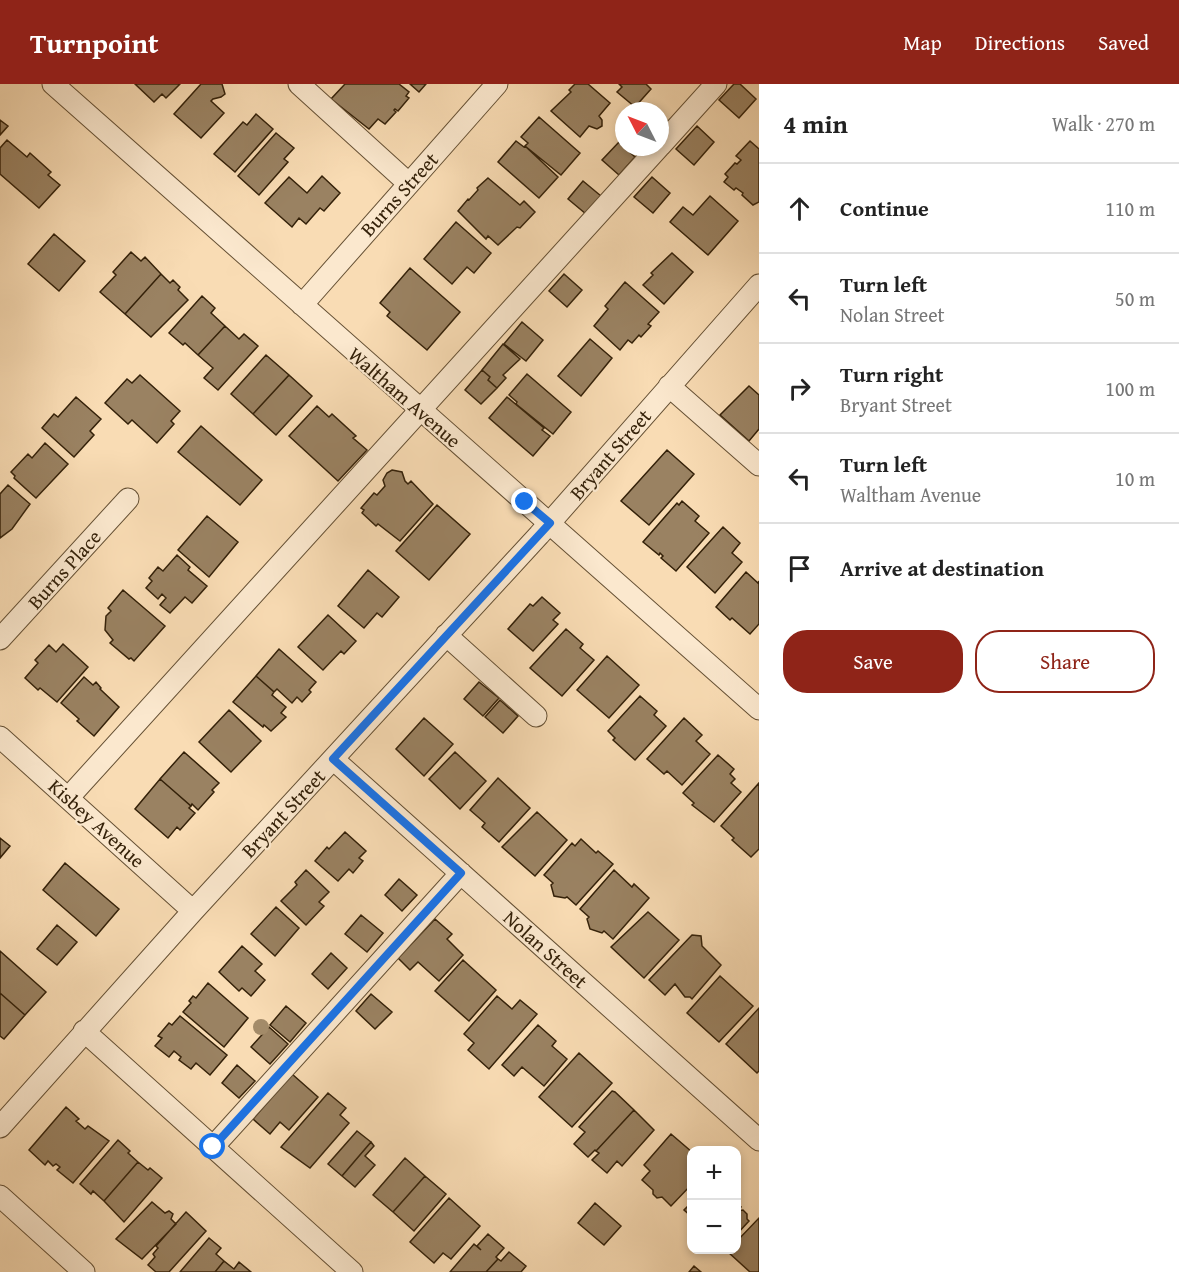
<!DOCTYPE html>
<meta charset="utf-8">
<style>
body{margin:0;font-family:"Gentium Book Plus",serif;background:#f2f2f2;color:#222}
.controls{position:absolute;right:18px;bottom:18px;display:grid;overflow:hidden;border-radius:12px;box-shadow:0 3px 9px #0003}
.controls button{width:54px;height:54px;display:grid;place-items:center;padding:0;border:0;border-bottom:2px solid #e0e0e0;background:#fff;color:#222;font:30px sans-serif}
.compass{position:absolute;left:615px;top:18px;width:54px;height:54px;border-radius:50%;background:#fff;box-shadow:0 3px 9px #0003;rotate:312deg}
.stop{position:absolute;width:18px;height:18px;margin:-14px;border:4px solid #1a73e8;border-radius:50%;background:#fff}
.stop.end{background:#1a73e8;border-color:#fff;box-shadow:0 2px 6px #0008}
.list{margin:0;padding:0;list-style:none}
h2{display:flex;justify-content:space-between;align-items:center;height:78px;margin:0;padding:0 24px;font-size:26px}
h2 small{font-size:20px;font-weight:400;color:#767676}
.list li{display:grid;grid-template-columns:39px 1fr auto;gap:18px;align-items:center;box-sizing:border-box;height:90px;padding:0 24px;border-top:2px solid #e0e0e0}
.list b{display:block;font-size:22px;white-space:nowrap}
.list p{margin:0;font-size:20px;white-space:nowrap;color:#767676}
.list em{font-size:20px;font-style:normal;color:#767676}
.actions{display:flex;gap:12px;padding:18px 24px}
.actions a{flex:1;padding:14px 0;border:2px solid #8f2418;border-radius:24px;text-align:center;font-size:21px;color:#8f2418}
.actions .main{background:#8f2418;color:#fff}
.icon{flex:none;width:33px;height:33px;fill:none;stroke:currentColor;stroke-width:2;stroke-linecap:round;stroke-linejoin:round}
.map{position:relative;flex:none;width:759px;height:1188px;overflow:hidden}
header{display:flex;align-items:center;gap:36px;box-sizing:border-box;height:84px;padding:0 30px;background:#8f2418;color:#fff}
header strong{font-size:28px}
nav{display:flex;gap:33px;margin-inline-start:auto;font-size:21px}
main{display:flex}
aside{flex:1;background:#fff}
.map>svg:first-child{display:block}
.building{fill:#9a8262;stroke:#342109;stroke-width:1.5}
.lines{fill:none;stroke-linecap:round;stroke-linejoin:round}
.minor-casing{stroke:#655034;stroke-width:23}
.minor{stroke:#fbe8ce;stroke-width:21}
.tree{fill:#a38b69}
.route{stroke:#1a73e8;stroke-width:8}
.labels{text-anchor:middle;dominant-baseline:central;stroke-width:4.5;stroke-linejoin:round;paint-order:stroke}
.street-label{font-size:20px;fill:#342109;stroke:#fbe8ce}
</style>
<header>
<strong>Turnpoint</strong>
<nav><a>Map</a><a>Directions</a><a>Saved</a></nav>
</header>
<main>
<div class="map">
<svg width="759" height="1188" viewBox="0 0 759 1188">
<rect width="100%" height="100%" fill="#f9dcb4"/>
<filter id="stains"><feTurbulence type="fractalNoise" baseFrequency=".00333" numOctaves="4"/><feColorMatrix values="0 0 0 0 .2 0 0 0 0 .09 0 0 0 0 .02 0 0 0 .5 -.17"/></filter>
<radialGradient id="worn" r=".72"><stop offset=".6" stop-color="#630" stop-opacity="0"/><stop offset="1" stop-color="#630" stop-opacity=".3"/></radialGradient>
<!-- building -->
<path class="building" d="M135 0H180L166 14 162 10 154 18Z
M201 0H222L225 10 221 13 213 15 211 17 224 29 201 54 174 30Z
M345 0H399L409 8 406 12 409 14 398 27 395 25 394 26 396 28 385 40 378 35 369 45 331 15Z
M410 0H426L419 8Z
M575 0H588L610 19 599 32 602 36V42L597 45 589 42 580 53 551 27 571 8 569 6Z
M619 0H646L651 5 635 23 617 8 622 3Z
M734 0H740L756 15 739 34 719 16Z
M256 30 273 45 235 88 214 70 243 38 247 41Z
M539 33 580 69 561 91 525 62 528 59 521 53Z
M0 36 8 42 0 51Z
M697 42 714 58 694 81 676 65Z
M276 49 294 64 284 75 288 78 259 111 238 92Z
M7 56 27 73 30 69 51 88 48 91 60 101 39 124 0 90V64Z
M516 57 524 63 525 62 558 93 539 114 498 78Z
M750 57 759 65V118L753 121 742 111 743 109 736 104 734 106 724 98 728 93 725 90 735 79 737 80 741 76 736 72Z
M619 58 635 73 619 91 602 76Z
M322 92 340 109 324 127 320 124 306 140 299 134 292 143 265 119 289 93 307 109Z
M652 93 670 109 653 129 634 113Z
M488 94 520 121 524 117 535 128 520 144 517 143 498 161 488 152 486 155 458 127 468 115 469 116 478 106 477 104Z
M583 97 601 112 586 130 568 115Z
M710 112 738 137 708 171 670 138 683 123 693 131Z
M456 138 491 169 474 189 467 183 452 200 424 175Z
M54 150 85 177 59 207 28 180Z
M131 168 141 177 145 173 161 190 125 230 100 208 116 191 113 188Z
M672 169 693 188 664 220 643 201 653 191 651 189Z
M410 184 460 228 427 266 387 232 390 228 380 219Z
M161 190 170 199 173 196 180 203 178 206 188 216 151 253 125 230Z
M564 190 582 206 567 223 549 207Z
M625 198 659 228 648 240 651 242 641 253 639 251 632 259 628 256 620 266 594 242 608 225 605 222Z
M202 212 215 224 211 229 225 242 198 271 185 259 183 261 169 249Z
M522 238 543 256 526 277 504 260Z
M225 242 239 255 244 250 258 262 218 306 204 294 213 284 198 271Z
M590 255 612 274 581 312 558 292Z
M503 260 520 275 503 291 506 294 497 304 488 296 490 293 482 286Z
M266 271 289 291 253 330 231 310Z
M482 286 490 293 488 296 497 304 481 320 465 306Z
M527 290 571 328 553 350 516 320 517 318 509 311Z
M140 291 180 327 171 337 174 340 157 359 132 336 128 340 105 319 127 295 132 299Z
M289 291 312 312 276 351 253 330Z
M749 302 759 311V345L749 357 720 331Z
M76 313 101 335 90 347 94 351 74 373 42 344 54 330 58 333Z
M507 313 544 344 542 346 550 352 533 372 489 334Z
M317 322 329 333 332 330 356 352 353 354 367 366 338 397 289 352Z
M201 342 262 396 240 421 178 368Z
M45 359 68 380 36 414 14 394 15 392 11 388 28 370 32 374Z
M667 366 694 390 649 441 621 417Z
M392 386 402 388 405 397 408 400 411 397 433 420 400 457 378 440 376 442 362 429 364 426 361 424 374 409 377 411 385 402 383 396 387 389Z
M8 401 30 420 12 445 0 454V410Z
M682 417 699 432 695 437 709 449 676 487 661 474 663 472 660 469 659 471 643 458 677 419 679 421Z
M437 421 470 450 429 496 396 467Z
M207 432 238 458 209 493 178 466Z
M723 443 740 459 732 469 742 478 715 509 687 483Z
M177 471 190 483 188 486 207 502 192 519 185 513 170 529 160 521 166 514 162 510 158 515 146 504 152 497 149 494 158 483 163 487Z
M368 486 399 513 382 533 377 529 364 544 338 522Z
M746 488 758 499 759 497V540L750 550 732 534 730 536 716 523Z
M123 506 165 542 134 577 131 574 129 575 110 559 113 556 105 546 106 532 111 527 108 524Z
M542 513 560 529 553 536 558 540 533 567 508 545 530 520 533 522Z
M328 531 356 557 344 570 341 567 323 586 298 563Z
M566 545 583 560 580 564 594 576 562 612 530 584Z
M63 560 88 583 57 618 40 604 38 606 25 594 38 579 35 576 49 561 56 568Z
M279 565 316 598 309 606 311 608 302 618 297 613 292 619 277 605 274 608 256 592Z
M607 572 639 601 609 634 577 606Z
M256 592 274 608 272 611 286 623 281 629 286 633 271 647 264 641 263 643 233 618Z
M84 593 93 601 96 598 101 604 100 605 119 623 94 652 77 637 79 635 61 619Z
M479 598 499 614 483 632 464 615Z
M640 612 657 627 654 631 666 642 635 676 613 656 615 654 608 647Z
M500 616 518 632 503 649 485 633Z
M229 626 261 657 231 688 199 658Z
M424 634 453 660 424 692 396 665Z
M684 634 702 651 696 657 710 670 682 701 667 687 664 690 647 675Z
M184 668 219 699 212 706 214 708 198 726 192 720 191 722 160 695Z
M455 668 486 697 460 725 429 695Z
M718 671 734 685 730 690 735 695 731 699 741 708 714 738 692 721 694 719 683 709Z
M498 694 530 724 499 758 482 743 485 739 470 726Z
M160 695 191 722 189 724 195 729 180 746 177 743 168 754 135 725Z
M759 699V765L751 773 732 756 734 754 721 742Z
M537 728 567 756 535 792 502 763Z
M345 748 366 767 359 774 363 777 353 789 349 785 338 797 315 777 327 763 329 765Z
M0 754 10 762 0 774Z
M581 755 596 769 598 767 613 780 576 821 567 813 565 814 554 812 551 801 553 799 544 791 572 759 575 762Z
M65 779 119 825 96 852 43 806Z
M306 786 329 808 319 818 324 822 306 841 281 817 297 801 295 798Z
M614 786 632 803 634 800 649 814 613 855 604 847 602 849 590 845 587 835 589 833 580 825Z
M399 795 417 811 402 827 385 811Z
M276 823 299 844 275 872 251 850Z
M648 828 679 856 644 894 611 863Z
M361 831 383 849 367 868 345 850Z
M435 835 452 850 447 855 463 871 439 897 418 878 410 886 398 874Z
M57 841 77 858 57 881 37 865Z
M692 851 701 852 702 862 721 881 692 915 690 913H685L675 900 665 911 649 896Z
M242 862 262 880 255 887 265 896 251 912 242 904 239 907 219 888Z
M0 867 46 908 25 931 0 909Z
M331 869 347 884 328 905 312 890Z
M463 876 496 906 469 937 435 907Z
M720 892 753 922 719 958 687 929Z
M208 899 248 934 224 963 183 928 191 919 189 917 193 912 196 914Z
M0 909 25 931 4 955 0 952Z
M371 910 392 928 375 945 356 927Z
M497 912 512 925 520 916 537 930 489 985 468 966 474 959 464 950Z
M286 922 306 939 290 958 270 941Z
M759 924V987L757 989 726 960Z
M180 932 227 971 210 991 196 979 191 985 179 976 181 973 174 967 169 973 155 962 162 954 158 952 169 939 172 941Z
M538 941 556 957 552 962 567 975 544 1002 522 983 514 992 502 981Z
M269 943 288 960 270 980 251 963Z
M579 969 612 999 572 1043 539 1013Z
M237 981 255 997 239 1014 222 999Z
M292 990 318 1013 289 1046 280 1038 270 1050 253 1035Z
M612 1007 615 1008 634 1026 596 1067 595 1066 588 1073 574 1060 585 1048 579 1043Z
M328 1009 346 1024 340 1031 349 1039 310 1084 281 1063Z
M66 1023 79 1035 76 1037 85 1045 88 1042 109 1057 73 1099 57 1086 60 1083 56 1080 53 1082 48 1077 45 1081 29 1066Z
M634 1026 654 1046 622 1082 617 1077 607 1089 592 1076 599 1069 596 1067Z
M357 1047 371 1058 342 1092 328 1080Z
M671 1050 692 1068V1100L671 1122 662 1113 657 1114 653 1110V1106L642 1096 650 1087 644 1081Z
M118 1056 130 1067 128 1069 138 1078 104 1117 93 1107 91 1110 80 1100Z
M371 1058 374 1062 365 1072 375 1081 355 1103 342 1092Z
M405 1074 425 1092 393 1128 373 1111Z
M138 1078 148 1086 150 1084 162 1094 124 1138 104 1117Z
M425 1092 446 1110 414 1147 393 1128Z
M449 1114 480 1142 451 1175 443 1169 434 1179 410 1158Z
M152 1118 165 1129 169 1127 173 1130 171 1135 176 1140 142 1175 116 1155Z
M692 1118V1133L684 1126Z
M595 1119 621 1142 604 1161 578 1139Z
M736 1119 741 1123 738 1127 743 1126 747 1130V1135L749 1137 736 1151Z
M186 1128 206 1147 169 1188H156L148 1181 155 1173 153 1170 158 1164 156 1162Z
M759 1134V1188H750L728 1168 730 1166H736V1158Z
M488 1150 504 1164 496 1173 498 1175 486 1188H450L474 1160 481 1166 477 1162Z
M209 1154 221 1164 216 1170 224 1177 215 1188H180Z
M509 1168 526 1182 521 1188H486L498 1175 501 1177Z
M224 1177 234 1185 239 1178 251 1188H215Z
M694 1182 701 1188H689Z"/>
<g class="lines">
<!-- minor casing -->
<g class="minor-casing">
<path id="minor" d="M53 0 759 625
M299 0 408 99
M660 62 716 0
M302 221 497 0
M669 302 759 381
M446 551 536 632
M0 555 128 415
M0 653 193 827
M333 675 759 1056
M69 713 659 63
M84 947 352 1188
M0 1043 193 827 539 451 759 201
M213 1063 461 789
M0 1112 84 1188"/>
</g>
<!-- minor -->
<use href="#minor" class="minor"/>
</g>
<!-- trees -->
<circle class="tree" cx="261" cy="943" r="8"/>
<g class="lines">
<!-- route -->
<path class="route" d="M213 1063 461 789 333 675 550 439 525 418"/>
</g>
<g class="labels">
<!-- street labels -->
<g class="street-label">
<text transform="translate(399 110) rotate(-48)">Burns Street</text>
<text transform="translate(405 313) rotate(41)">Waltham Avenue</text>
<text transform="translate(610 370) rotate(-49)">Bryant Street</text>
<text transform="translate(64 485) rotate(-48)">Burns Place</text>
<text transform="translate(283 729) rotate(-47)">Bryant Street</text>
<text transform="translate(97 739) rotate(42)">Kisbey Avenue</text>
<text transform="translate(546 865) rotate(42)">Nolan Street</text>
</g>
</g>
<rect width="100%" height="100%" filter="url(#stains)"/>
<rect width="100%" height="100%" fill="url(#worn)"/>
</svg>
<div class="controls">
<button>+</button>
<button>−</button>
</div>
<svg class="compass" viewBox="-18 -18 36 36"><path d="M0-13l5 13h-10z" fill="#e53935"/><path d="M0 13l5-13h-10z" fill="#767676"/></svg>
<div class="stop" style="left:213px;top:1063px"></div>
<div class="stop end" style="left:525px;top:418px"></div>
</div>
<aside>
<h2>4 min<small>Walk · 270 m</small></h2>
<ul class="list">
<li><svg class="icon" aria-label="ahead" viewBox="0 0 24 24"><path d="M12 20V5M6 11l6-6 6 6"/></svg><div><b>Continue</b></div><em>110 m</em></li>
<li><svg class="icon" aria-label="left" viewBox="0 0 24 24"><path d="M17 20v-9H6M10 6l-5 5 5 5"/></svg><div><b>Turn left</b><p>Nolan Street</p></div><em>50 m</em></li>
<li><svg class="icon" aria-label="right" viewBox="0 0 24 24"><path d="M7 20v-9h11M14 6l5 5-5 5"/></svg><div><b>Turn right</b><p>Bryant Street</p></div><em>100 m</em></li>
<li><svg class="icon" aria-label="left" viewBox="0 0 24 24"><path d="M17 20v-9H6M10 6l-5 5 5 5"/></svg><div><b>Turn left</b><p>Waltham Avenue</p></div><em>10 m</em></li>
<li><svg class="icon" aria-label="arrive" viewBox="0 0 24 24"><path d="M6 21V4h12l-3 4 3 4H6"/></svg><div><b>Arrive at destination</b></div></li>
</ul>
<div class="actions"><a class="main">Save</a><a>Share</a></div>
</aside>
</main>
